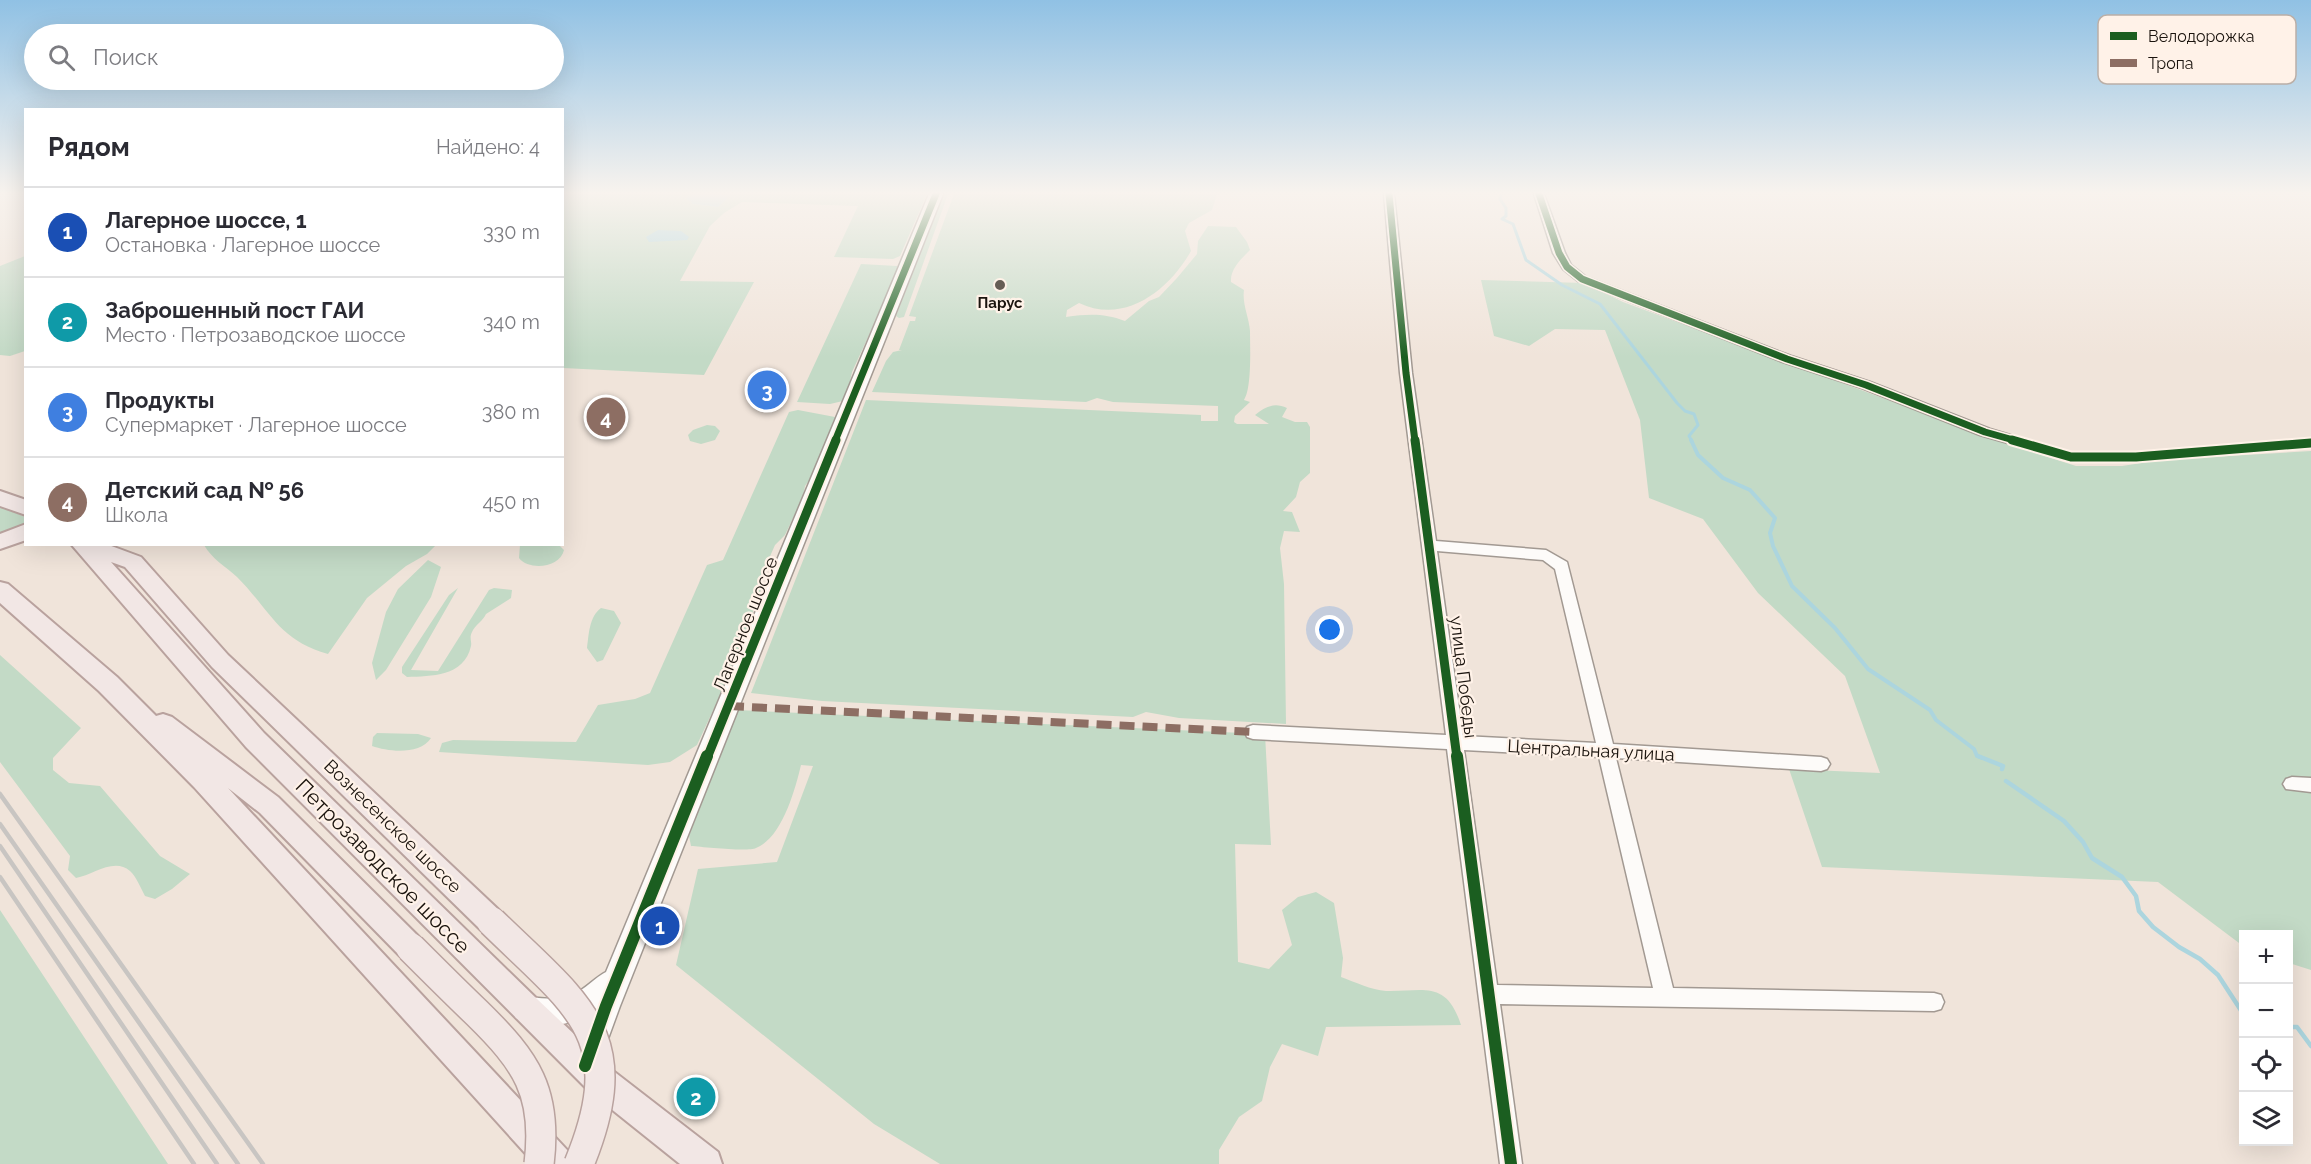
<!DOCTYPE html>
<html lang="ru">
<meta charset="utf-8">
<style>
body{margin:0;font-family:Raleway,sans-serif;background:#f2f2f3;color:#2b2b33}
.controls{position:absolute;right:18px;bottom:18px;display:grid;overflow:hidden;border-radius:0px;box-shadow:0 6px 24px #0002}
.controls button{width:54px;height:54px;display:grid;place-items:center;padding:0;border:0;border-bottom:2px solid #e1e1e2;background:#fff;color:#2b2b33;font:30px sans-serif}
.you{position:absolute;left:1330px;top:630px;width:21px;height:21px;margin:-15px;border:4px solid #fff;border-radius:50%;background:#1a73e8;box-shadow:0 0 0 9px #1a73e833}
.badge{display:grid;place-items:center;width:39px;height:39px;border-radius:50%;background:#1a73e8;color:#fff;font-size:20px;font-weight:700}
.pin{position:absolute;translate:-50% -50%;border:3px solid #fff;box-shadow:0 2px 6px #0006}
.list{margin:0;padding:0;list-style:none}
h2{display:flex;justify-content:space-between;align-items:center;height:78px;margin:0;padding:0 24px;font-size:26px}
h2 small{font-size:20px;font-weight:400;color:#7c7c81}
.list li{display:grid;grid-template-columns:39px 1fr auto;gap:18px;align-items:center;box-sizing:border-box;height:90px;padding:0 24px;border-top:2px solid #e1e1e2}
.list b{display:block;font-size:22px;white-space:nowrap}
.list p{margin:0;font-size:20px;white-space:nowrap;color:#7c7c81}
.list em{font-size:20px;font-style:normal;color:#7c7c81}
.icon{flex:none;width:33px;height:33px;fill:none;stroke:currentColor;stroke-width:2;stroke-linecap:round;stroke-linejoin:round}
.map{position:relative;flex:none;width:2311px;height:1164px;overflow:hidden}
.search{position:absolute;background:#fff;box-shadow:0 6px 24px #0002;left:24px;top:24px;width:540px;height:66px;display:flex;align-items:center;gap:15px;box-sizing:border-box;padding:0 21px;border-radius:33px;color:#7c7c81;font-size:22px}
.panel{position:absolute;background:#fff;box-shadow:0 6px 24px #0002;left:24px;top:108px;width:540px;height:438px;border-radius:0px}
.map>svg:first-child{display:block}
.green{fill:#c3dac6}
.water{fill:#acd5de}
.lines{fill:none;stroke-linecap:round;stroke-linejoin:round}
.stream-far2{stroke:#acd5de;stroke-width:3}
.stream-far1{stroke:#acd5de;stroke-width:4}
.stream{stroke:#acd5de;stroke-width:4.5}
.building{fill:#d7c6c0;stroke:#baafaa;stroke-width:1.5}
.street-casing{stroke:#a29992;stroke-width:3}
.secondary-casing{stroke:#a29992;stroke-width:3}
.primary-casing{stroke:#b9a29e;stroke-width:4}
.street{fill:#fdfbf9;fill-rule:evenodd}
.secondary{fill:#fdfbf9;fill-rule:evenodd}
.primary{fill:#f2e7e5;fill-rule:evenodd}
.rail{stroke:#c8c5c2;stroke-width:4.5}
.primary-bridge-casing{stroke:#b9a29e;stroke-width:32;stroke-linecap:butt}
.primary-bridge{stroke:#f2e7e5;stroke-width:29}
.quiet{stroke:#8d6e63;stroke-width:8;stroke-dasharray:15 8;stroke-linecap:butt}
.cycleway-far2-casing{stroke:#fff2e8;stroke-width:10}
.cycleway-far1-casing{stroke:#fff2e8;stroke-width:13}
.cycleway-casing{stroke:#fff2e8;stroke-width:16}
.cycleway-far2{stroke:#1b5e20;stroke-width:7}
.cycleway-far1{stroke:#1b5e20;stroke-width:9}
.cycleway{stroke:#1b5e20;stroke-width:12}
.poi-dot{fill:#665d55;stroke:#fff2e8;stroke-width:2}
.labels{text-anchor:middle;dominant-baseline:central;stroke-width:4.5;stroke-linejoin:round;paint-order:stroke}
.far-poi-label{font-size:15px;font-weight:bold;fill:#1b140e;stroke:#fff2e8}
.street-label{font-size:18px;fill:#1b140e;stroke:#fff2e8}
.near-street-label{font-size:21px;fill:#1b140e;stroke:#fff2e8}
.key{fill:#fff2e8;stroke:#bbafa7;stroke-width:1.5}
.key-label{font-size:16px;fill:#1b140e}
</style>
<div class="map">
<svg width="2311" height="1164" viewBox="0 0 2311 1164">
<rect width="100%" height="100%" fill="#f0e4da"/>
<!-- green -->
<path class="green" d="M562 194H695L687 199 693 204 718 207 730 196 729 194H927L900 256 893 259 834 257 858 206 742 202 724 213 710 226 680 281 754 282 704 375 563 368Z
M944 194H948L904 317 899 318 896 316Z
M954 194H1217L1212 210 1189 223 1185 231 1191 251C1169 290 1125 325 1079 303L1067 310 1066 317C1088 314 1104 313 1125 321L1149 301 1159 297 1177 278 1197 254 1198 241 1208 226 1236 227 1247 242 1250 250C1241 259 1230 269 1231 282L1244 290C1242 304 1249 317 1250 331 1250 347 1252 388 1244 400L1250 402 1235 416 1234 422 1237 424H1269L1255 415C1265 407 1274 402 1287 408L1282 417 1295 422H1307L1310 427V473L1300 482 1296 497 1283 511 1292 512 1300 532 1284 531 1280 548 1284 584 1286 724 1179 718 1146 712 1133 717 822 701 751 693 866 400 1201 415V421H1218V406L1113 402 1097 398 1086 402 872 392 886 361 893 352 902 350H899L910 321H915L916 317 909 316Z
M25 256V351L10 356 0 355V266Z
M861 264 897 266 899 270 852 372 847 395 843 401 830 404 797 402Z
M1481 280 1584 283 1623 302 2004 443 2076 466H2122L2161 460 2311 451V970L2289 963 2288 934H2244L2243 946 2158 882 1822 867 1789 769 1880 773 1845 676 1758 593 1703 519 1649 498 1640 420 1605 330 1555 329 1529 346 1494 336Z
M798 410 835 417 813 475 805 486 803 497 785 535 775 545 764 570 760 593 730 674 697 745 670 762 648 765 439 752 442 743 453 740 576 742 598 705 635 699 650 693 707 565 723 560 789 412Z
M707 425 715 426 720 431 715 440 701 444 690 441 688 435 693 430Z
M0 506 25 517V528L0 538Z
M204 545H436L427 554 406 566 367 598 328 654C278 640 271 611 237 577 225 566 212 559 204 545Z
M520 545H559L564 550C560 568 529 571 519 558Z
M428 560 441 567 431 597 386 670 376 680 372 663 386 612 398 589Z
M458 588 411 670 438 671 489 590 494 588 512 590 511 598 486 614C483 621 475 625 472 632 469 638 472 641 471 646 464 677 431 676 407 677L402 673V667L449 595Z
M601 608 614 611 621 623 603 660 597 662 587 648C589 634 589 617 601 608Z
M0 655 81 728 53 758V770L69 783 100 786 160 856 190 874 172 889 155 899 145 896C141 889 136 876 130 871 114 857 93 875 76 878L68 870 70 856 0 762Z
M737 710 1265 734 1271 845 1235 844 1238 962 1269 969 1292 945 1282 910 1298 897 1316 892 1334 903 1343 958 1341 977C1355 982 1371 990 1386 991 1423 992 1446 979 1461 1025L1326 1027 1318 1056 1282 1044 1270 1067 1262 1101 1239 1117 1219 1150V1164H940L874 1124 676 965 698 869 777 862 813 766 801 765C795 790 782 838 756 848 748 852 704 847 691 846L689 836Z
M377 733 418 734 431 738C420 755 389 752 372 746L373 737Z
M0 910 168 1164H0Z"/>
<!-- water -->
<path class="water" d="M695 194H729L730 196 718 207 693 204 686 198Z
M658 230 681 231 689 237 687 240 649 242 646 237Z"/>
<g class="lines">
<!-- stream-far2 -->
<path class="stream-far2" d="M1501 194 1500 199 1506 208V216L1502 219 1513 224 1526 260 1562 285 1600 304 1677 403 1685 411 1694 414 1698 425 1689 436 1692 441"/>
<!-- stream-far1 -->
<path class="stream-far1" d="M1691 440 1698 455 1723 478 1750 490 1775 518 1770 533 1773 546 1792 586 1835 628 1868 669 1930 710 1936 720 1974 749 1977 756 1982 758"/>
<!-- stream -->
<path class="stream" d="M1978 756 2003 766 2002 769
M2006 781 2064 821 2083 842 2092 858 2122 877 2136 896 2139 911 2153 927 2179 947 2200 959 2218 975 2244 1015
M2288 1027H2297L2311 1046"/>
</g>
<!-- building -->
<path class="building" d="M695 1082 711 1093 696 1112 680 1101Z"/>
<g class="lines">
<!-- street casing -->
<g class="street-casing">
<path id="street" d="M1384 194H1394L1412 373 1436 541 1546 550 1567 562 1613 744 1821 757 1827 759 1830 764 1827 769 1821 771 1616 758 1673 988 1934 993 1941 995 1944 1002 1941 1009 1934 1011 1500 1004 1522 1164H1500L1447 749 1253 739 1247 737 1245 732 1247 727 1253 725 1446 735 1400 373ZM1437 551 1543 560 1555 569 1596 743 1463 736ZM1464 750 1599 757 1653 988 1497 985Z
M1534 194H1544L1565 253 1571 265 1586 277 1791 356 1870 382 1990 429 2071 453H2136L2311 439V447L2136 461H2071L1980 435 1862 388 1783 362 1578 281 1563 269 1553 253Z
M2292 777 2311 778V792L2286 789 2283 784 2286 779Z"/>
</g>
<!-- secondary casing -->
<g class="secondary-casing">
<path id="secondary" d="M929 194H943L620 1006 601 1058 591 1062 581 1058 577 1048 588 1016C563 1027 541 1028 516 1018L512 1009 516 1000C531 994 546 1001 562 998 581 995 591 980 606 972Z"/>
</g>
<!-- primary casing -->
<g class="primary-casing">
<path id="primary" d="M0 491 26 500V515L0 506Z
M26 524V540L0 549V534Z
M71 544H106L141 557 228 655 502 913 506 922 502 931 492 935 482 931 212 667 125 567 111 562 264 733 537 999 612 1070 718 1152 722 1164H680L590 1092 246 747Z
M0 582 8 584 117 677 156 716 163 714 172 717 278 797 421 939 426 948 421 957 411 961 401 957 260 813 228 788 569 1152 573 1164H535L194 787 99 691 0 603Z"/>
</g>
<!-- street -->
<use href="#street" class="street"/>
<!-- secondary -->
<use href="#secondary" class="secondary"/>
<!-- primary -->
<use href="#primary" class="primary"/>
<!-- rail -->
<path class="rail" d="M0 794 263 1164
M0 824 238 1164
M0 846 217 1164
M0 877 194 1164"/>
<!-- primary-bridge casing -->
<g class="primary-bridge-casing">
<path id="primary-bridge" d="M492 922C578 1006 632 1035 579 1164
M411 948C433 970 455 992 477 1013 526 1061 548 1092 539 1164"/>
</g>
<!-- primary-bridge -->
<use href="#primary-bridge" class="primary-bridge"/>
<!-- quiet -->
<path class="quiet" d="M729 706 1253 732"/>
<!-- cycleway-far2 casing -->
<g class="cycleway-far2-casing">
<path id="cycleway-far2" d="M1389 194 1406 373 1415 441
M1539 194 1559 253 1567 267 1582 279 1787 359 1866 385 1985 432 2017 441
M835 441 936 194"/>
</g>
<!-- cycleway-far1 casing -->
<g class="cycleway-far1-casing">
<path id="cycleway-far1" d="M1415 440 1457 758
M2012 440 2071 457H2136L2311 443
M707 758 836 440"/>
</g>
<!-- cycleway casing -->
<g class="cycleway-casing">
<path id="cycleway" d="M1457 756 1511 1164
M585 1066 606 1006 707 756"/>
</g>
<!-- cycleway-far2 -->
<use href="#cycleway-far2" class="cycleway-far2"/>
<!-- cycleway-far1 -->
<use href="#cycleway-far1" class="cycleway-far1"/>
<!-- cycleway -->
<use href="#cycleway" class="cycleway"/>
</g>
<!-- sky -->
<linearGradient id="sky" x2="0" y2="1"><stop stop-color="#90c1e4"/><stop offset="0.54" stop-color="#f8f3ee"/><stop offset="1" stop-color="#f8f3ee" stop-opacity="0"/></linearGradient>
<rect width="2311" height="357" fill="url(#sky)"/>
<!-- markers -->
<circle class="poi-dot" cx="1000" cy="285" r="6"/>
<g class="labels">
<!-- far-poi labels -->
<g class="far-poi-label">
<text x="1000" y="303">Парус</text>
</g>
<!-- street labels -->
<g class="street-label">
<text transform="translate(745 624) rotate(-68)">Лагерное шоссе</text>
<text transform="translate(1464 677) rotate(83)">улица Победы</text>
<text transform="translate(1591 750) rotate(3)">Центральная улица</text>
<text transform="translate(393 826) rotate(44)">Вознесенское шоссе</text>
</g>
<!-- near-street labels -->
<g class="near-street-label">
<text transform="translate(383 866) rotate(45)">Петрозаводское шоссе</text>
</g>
</g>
<!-- legend -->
<rect x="2098" y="15" width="198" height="69" rx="9" class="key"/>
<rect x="2110" y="32" width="27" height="8" fill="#1b5e20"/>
<rect x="2110" y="59" width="27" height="8" fill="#8d6e63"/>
<g class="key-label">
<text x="2148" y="42">Велодорожка</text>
<text x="2148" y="69">Тропа</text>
</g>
</svg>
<div class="controls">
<button>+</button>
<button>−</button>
<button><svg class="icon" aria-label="locate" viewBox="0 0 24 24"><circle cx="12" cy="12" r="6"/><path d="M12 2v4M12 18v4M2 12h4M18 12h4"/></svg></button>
<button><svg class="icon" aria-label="layers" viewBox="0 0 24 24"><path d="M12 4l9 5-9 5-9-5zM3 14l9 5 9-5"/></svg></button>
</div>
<div class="you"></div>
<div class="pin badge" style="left:660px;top:926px;background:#1a4fb4">1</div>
<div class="pin badge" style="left:696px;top:1097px;background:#0f9aa8">2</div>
<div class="pin badge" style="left:767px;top:390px;background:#3f7fe0">3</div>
<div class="pin badge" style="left:606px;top:417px;background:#8d6e63">4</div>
<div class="search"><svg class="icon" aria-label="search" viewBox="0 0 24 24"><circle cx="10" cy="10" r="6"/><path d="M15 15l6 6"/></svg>Поиск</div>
<section class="panel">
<h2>Рядом<small>Найдено: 4</small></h2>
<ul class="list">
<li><span class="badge" style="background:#1a4fb4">1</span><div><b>Лагерное шоссе, 1</b><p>Остановка · Лагерное шоссе</p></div><em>330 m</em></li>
<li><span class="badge" style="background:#0f9aa8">2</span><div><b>Заброшенный пост ГАИ</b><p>Место · Петрозаводское шоссе</p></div><em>340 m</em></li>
<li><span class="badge" style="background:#3f7fe0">3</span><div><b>Продукты</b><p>Супермаркет · Лагерное шоссе</p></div><em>380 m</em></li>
<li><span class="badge" style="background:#8d6e63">4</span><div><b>Детский сад № 56</b><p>Школа</p></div><em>450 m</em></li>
</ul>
</section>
</div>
